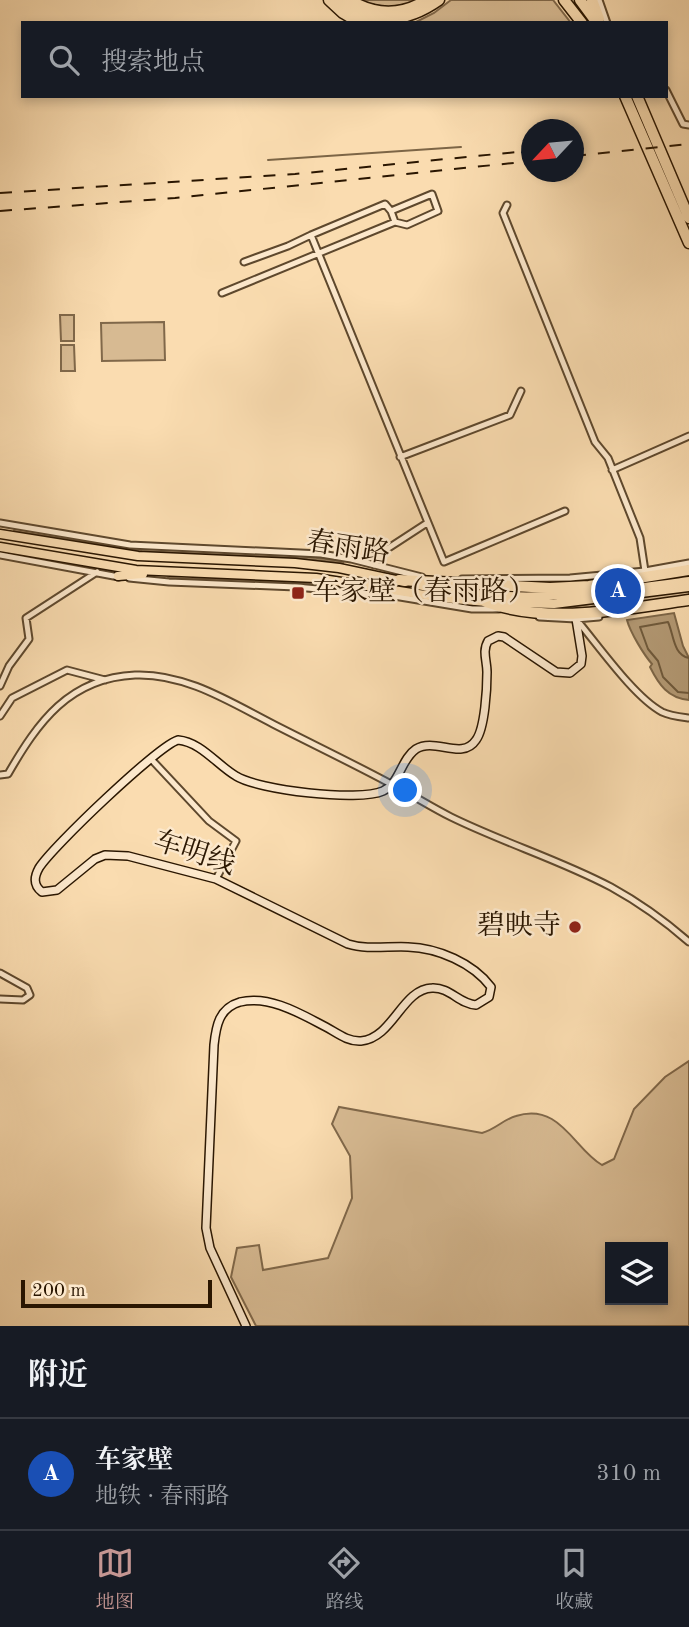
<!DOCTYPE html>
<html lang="zh">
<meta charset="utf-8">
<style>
body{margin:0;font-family:"Old Standard TT","Noto Serif SC",serif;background:#242831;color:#f1f3f6}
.controls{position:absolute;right:21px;bottom:21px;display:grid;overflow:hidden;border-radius:0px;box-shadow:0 4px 10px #0003}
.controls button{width:63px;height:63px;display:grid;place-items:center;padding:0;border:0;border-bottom:2px solid #363941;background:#171b24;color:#f1f3f6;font:35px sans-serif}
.compass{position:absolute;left:521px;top:119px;width:63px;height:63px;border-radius:50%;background:#171b24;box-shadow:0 4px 10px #0003;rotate:244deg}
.scale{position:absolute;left:21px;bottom:18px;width:191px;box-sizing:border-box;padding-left:7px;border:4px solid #2a1601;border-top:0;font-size:19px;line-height:24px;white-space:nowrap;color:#2a1601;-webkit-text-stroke:5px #fce8cc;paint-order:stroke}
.you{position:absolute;left:406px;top:791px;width:24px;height:24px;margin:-18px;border:5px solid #fff;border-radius:50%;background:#1a73e8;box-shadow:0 0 0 10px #1a73e833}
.badge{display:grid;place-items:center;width:46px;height:46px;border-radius:50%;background:#c59692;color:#fff;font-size:23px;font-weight:700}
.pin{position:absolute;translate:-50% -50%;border:4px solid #fff;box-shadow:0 2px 7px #0006}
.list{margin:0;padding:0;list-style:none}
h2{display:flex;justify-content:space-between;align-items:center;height:91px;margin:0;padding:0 28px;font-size:30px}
h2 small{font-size:23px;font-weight:400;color:#9ea1a6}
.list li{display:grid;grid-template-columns:46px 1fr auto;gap:21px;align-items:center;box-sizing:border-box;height:112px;padding:0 28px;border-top:2px solid #363941}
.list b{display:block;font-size:26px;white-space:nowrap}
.list p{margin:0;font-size:23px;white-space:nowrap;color:#9ea1a6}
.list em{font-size:23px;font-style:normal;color:#9ea1a6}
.icon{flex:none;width:38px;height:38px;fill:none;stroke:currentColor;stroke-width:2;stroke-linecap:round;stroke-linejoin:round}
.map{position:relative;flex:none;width:689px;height:1326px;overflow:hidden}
.search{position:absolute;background:#171b24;box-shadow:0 4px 10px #0003;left:21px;right:21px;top:21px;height:77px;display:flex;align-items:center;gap:18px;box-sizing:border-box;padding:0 24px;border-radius:0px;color:#9ea1a6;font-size:26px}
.sheet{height:203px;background:#171b24}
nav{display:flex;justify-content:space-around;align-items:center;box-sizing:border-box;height:98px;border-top:2px solid #363941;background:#171b24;font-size:19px;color:#9ea1a6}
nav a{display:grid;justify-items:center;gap:4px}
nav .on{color:#c59692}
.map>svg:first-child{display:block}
.green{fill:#d7ba92;stroke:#80684a;stroke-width:2;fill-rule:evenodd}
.water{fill:#b39974;stroke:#7c6546;stroke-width:2}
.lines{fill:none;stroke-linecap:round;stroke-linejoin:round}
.shore{stroke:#6e583a;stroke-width:2}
.stream{stroke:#7c6546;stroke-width:2}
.street-casing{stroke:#5e482d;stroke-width:9}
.secondary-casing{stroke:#2a1601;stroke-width:10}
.primary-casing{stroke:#2a1601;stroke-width:11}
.highway-casing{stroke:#2a1601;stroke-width:13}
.street{stroke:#fce8cc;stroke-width:5}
.secondary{stroke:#fce8cc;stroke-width:7}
.primary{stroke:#fadcb0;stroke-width:8}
.highway{stroke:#fadcb0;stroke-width:10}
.rail{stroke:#2a1601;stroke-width:2;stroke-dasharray:12 12;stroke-linecap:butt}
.poi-dot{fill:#8f2418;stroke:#fce8cc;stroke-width:2.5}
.labels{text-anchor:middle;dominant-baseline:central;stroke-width:5;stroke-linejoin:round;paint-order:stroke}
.street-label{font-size:28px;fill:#2a1601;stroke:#fce8cc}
.poi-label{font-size:28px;fill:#2a1601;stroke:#fce8cc;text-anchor:start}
</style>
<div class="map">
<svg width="689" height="1326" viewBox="0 0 689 1326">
<rect width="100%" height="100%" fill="#fadcb0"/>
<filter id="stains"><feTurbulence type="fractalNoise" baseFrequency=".00286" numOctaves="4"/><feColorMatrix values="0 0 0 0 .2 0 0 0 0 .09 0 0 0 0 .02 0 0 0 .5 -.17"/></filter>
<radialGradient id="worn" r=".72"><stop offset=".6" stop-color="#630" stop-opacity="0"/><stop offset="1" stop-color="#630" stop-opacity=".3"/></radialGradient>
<!-- green -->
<path class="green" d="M359 0H421C399 9 381 9 359 0Z
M451 0H553L571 23H414L434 13Z
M60 315H74V341H61Z
M164 322 165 360 102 361 101 323Z
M61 345H74L75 371H61Z
M15 528 143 548 282 554 344 561 343 563 297 558 142 551 14 531Z
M168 578 285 581 343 588 167 580Z
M689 591V596L591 609H566L567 607Z
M689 1061V1326H256L231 1277 237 1248 259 1245 263 1270 328 1258 352 1198 350 1156 332 1124 339 1107 482 1133C496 1129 504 1119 516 1116 560 1102 574 1149 602 1165L614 1159 634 1109 665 1077ZM610 1247H663V1300H610Z"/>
<!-- water -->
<path class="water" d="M674 613 683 646 689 658V700C668 698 659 685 650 667L652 664C644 655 630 632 627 620Z"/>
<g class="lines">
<!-- shore -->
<path class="shore" d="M689 658C673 655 674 635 668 622L640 627 648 649 658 661 663 677 678 692 689 693"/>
<!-- stream -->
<path class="stream" d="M268 160 461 147"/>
<!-- street casing -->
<g class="street-casing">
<path id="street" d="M599 0 607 23
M666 90 683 124 689 125
M507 205 503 213 595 442 608 458 640 538 645 571
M391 211 395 222 407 225 438 211 432 194 391 211 385 204 311 235 444 562 565 511
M244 262 288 246 311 235
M222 293 395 222
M400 457 510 415 521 391
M612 470 689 436
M0 523 130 545 321 554 351 559 422 577
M0 555 119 577
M374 565 384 551 427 523
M129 578 169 582 296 587 394 596 472 609H499
M462 579 570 578 645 571 689 563
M539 617 576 619 599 617
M576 619C598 645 634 697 662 712 670 716 681 717 689 718
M0 686 9 666 29 639 26 618 97 572
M0 716 12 698 67 670 105 680
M151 759 209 821 236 841 216 879
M0 775 8 774C38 722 69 678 135 675 185 673 230 702 273 724 312 744 352 763 391 784 411 794 431 807 451 817 504 843 560 860 611 887 640 903 665 921 689 942
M0 973 27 988 30 995 23 1000 0 999"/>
</g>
<!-- secondary casing -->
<g class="secondary-casing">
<path id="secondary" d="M246 1326 210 1248 206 1228 214 1045C216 1026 219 1008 240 1002 270 995 301 1014 326 1027 337 1033 348 1042 361 1041 393 1038 402 989 432 988 450 987 459 1004 476 1005L489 997 491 987C473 963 438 948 408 947 388 946 367 950 348 944L216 879 128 856 105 855 95 859 57 890 42 892C33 885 34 877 39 868 52 847 158 746 178 740 201 742 217 765 236 776 258 790 359 802 383 791 400 783 401 759 416 749 435 737 462 761 476 740 485 728 487 688 487 672 487 661 482 651 488 641L498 636 504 637 550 668 556 672 570 673 581 664 582 656 576 619"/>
</g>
<!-- primary casing -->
<g class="primary-casing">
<path id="primary" d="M0 534 138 556 295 563 339 568 405 582
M0 547 136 570 316 578 444 598 486 602 554 604 689 587
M118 576 143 574
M418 585C514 606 593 594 689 581"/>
</g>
<!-- highway casing -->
<g class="highway-casing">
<path id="highway" d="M329 0 343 13 360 23
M338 0C368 29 408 22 439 0
M350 0C374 15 402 16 426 0
M564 0 582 23
M580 0 597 23
M592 0 599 19
M625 96 689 243
M637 96 689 218
M399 580 550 588 589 586 689 570
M486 602C551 625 623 609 689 600"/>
</g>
<!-- street -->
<use href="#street" class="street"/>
<!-- secondary -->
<use href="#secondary" class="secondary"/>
<!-- primary -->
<use href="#primary" class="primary"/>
<!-- highway -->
<use href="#highway" class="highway"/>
<!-- rail -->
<path class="rail" d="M574 156 689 144
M0 193 295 174 527 151
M0 211 175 198 532 161"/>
</g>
<!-- markers -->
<g class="poi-dot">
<rect x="291" y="586" width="14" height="14" rx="3.5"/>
<circle cx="575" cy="927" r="7"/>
</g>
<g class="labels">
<!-- street labels -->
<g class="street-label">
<text transform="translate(348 549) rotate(9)">春雨路</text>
<text transform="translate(194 854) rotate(18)">车明线</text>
</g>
<!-- poi labels -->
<g class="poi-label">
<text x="312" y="593">车家壁（春雨路）</text>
<text x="561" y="927" text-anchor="end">碧映寺</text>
</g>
</g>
<rect width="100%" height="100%" filter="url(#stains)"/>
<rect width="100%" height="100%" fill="url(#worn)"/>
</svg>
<div class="controls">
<button><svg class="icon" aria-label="layers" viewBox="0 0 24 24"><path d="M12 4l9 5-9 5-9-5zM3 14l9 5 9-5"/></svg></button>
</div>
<svg class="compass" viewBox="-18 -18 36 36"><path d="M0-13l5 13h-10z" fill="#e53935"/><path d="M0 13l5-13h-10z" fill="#9ea1a6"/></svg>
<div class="scale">200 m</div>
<div class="you"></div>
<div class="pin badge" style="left:618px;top:591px;background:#1a4fb4">A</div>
<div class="search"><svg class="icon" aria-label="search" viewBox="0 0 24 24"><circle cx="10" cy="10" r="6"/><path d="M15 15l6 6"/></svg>搜索地点</div>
</div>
<section class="sheet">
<h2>附近<small></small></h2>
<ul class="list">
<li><span class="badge" style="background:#1a4fb4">A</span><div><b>车家壁</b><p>地铁 · 春雨路</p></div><em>310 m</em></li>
</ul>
</section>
<nav>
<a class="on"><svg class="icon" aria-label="map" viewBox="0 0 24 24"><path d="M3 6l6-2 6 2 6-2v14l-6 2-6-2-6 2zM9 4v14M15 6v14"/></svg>地图</a>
<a><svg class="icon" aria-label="directions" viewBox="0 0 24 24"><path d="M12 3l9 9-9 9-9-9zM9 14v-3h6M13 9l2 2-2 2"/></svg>路线</a>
<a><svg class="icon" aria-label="saved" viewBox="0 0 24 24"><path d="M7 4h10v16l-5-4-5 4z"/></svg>收藏</a>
</nav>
